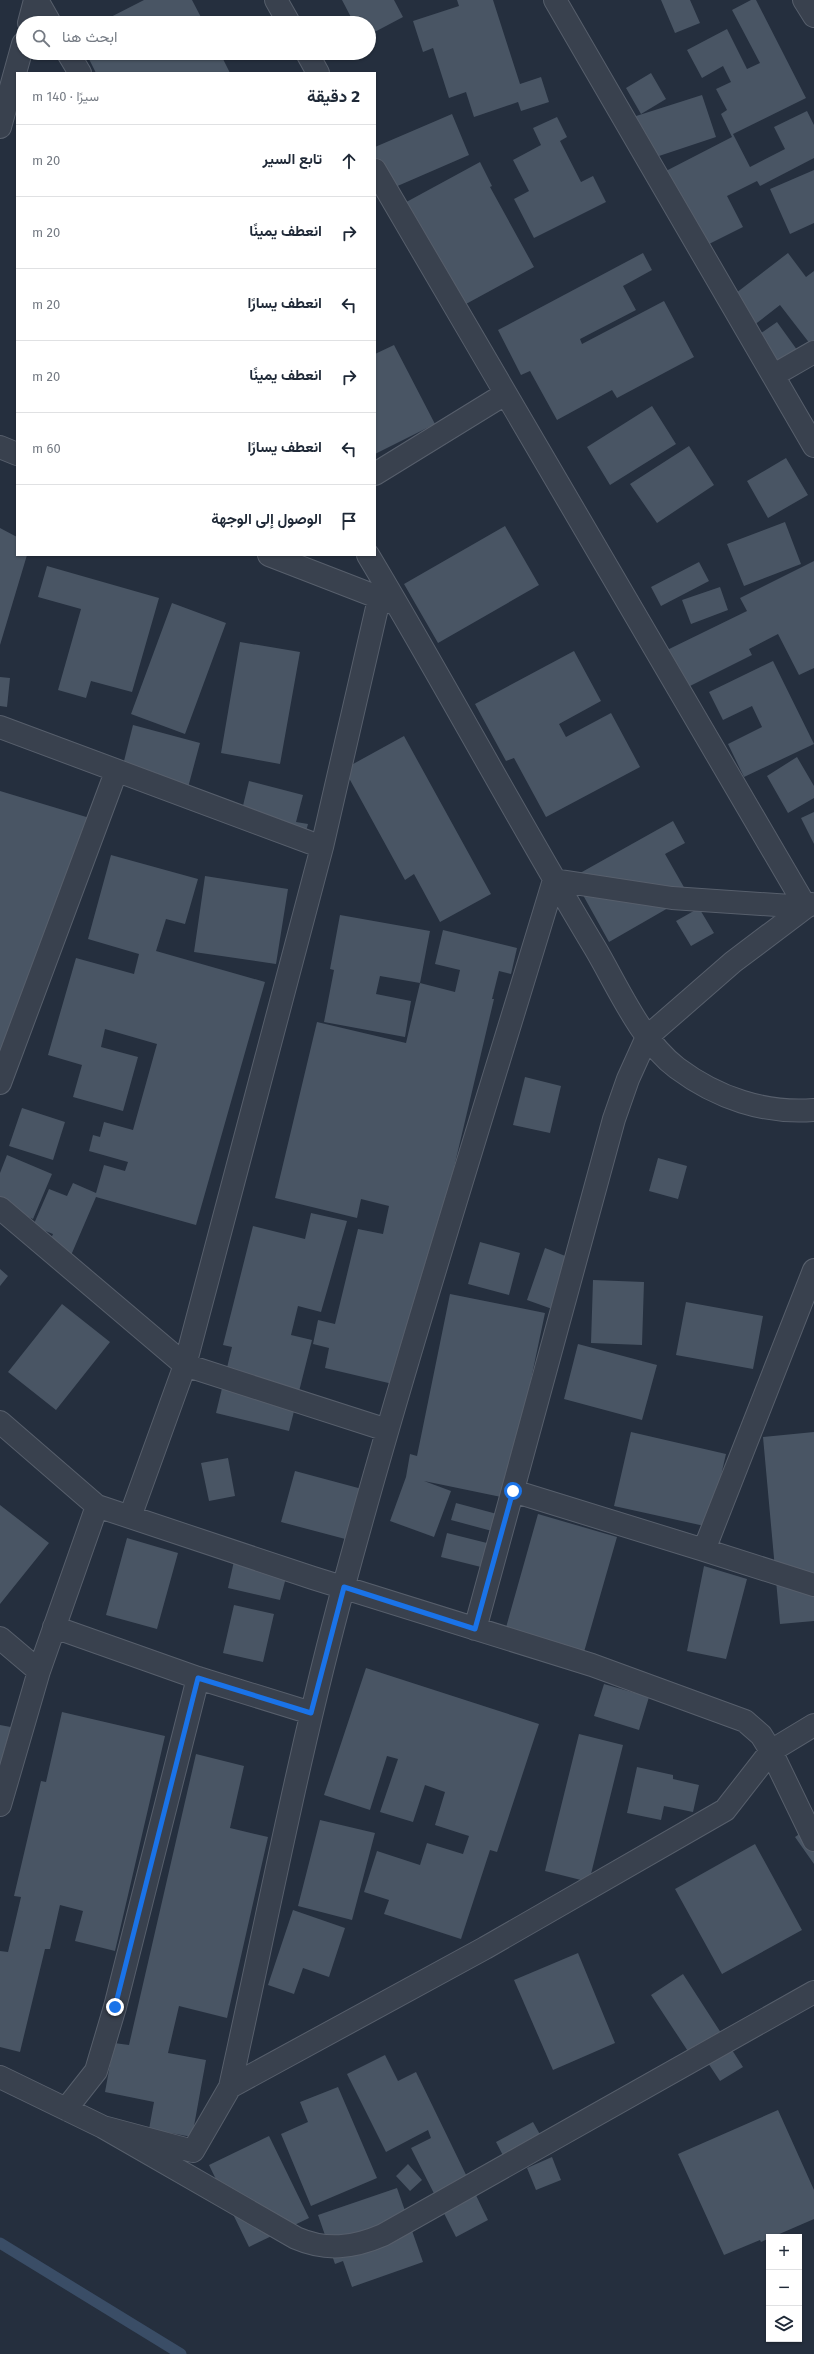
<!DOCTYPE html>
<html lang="ar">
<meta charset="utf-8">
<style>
body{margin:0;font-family:"Fira Sans",Vazirmatn,sans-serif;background:#f2f2f3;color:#1f2937;direction:rtl}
.controls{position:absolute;right:12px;bottom:12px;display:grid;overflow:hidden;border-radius:0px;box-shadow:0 1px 3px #0004}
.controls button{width:36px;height:36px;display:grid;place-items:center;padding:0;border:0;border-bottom:1px solid #e0e1e3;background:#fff;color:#1f2937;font:20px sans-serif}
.stop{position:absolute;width:12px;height:12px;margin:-9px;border:3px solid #1a73e8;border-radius:50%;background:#fff}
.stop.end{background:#1a73e8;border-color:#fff;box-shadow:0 1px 4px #0008}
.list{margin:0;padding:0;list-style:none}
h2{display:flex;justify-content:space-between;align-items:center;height:52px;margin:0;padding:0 16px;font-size:17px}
h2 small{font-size:13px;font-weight:400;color:#747a83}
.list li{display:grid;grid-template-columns:26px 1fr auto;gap:12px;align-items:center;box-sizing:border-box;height:72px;padding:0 16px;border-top:1px solid #e0e1e3}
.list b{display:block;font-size:15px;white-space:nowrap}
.list em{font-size:13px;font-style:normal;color:#747a83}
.icon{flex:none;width:22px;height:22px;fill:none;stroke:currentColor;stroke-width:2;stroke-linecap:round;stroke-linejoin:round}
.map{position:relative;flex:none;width:814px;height:2354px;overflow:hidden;direction:ltr}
.search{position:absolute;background:#fff;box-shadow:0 1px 3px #0004;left:16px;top:16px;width:360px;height:44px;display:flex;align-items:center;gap:10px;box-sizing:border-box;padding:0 14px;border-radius:22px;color:#747a83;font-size:15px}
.panel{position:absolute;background:#fff;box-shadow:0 1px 3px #0004;left:16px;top:72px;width:360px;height:484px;border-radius:0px;direction:rtl}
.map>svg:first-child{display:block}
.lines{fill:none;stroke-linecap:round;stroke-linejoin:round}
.stream{stroke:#3a4d66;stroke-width:11}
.building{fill:#495564}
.street-casing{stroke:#575f6c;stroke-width:24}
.street{stroke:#39414e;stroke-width:22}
.route{stroke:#1a73e8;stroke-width:5}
</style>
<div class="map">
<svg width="814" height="2354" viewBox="0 0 814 2354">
<rect width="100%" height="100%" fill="#252f3e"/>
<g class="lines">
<!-- stream -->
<path class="stream" d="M0 2243 181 2354"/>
</g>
<!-- building -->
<path class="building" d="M144 0H192L204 23H99Z
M342 0H394L403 17 369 35V23H354Z
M457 0H493L520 84 541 77 549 102 521 111 518 102 474 117 466 92 449 98 433 48 423 52 413 21 459 6Z
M661 0H690L700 23 675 33Z
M751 0H756L806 98 733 134 750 167 785 149 774 127 807 111 814 125V158L760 186 757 181 727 196 743 227 703 247 664 172 732 137 721 114 727 110 716 89 731 82 723 66 702 78 687 50 727 29 747 69 760 63 732 10Z
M86 53H220L230 73H96Z
M651 73 666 99 641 114 626 88Z
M702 95 716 137 647 160 633 117Z
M452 114 469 155 386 191 375 165V147Z
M557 117 567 137 560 141 581 182 593 176 606 202 534 238 514 199 529 191 513 160 541 145 533 128Z
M480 162 492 186 490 187 534 267 455 310 399 206Z
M814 170V223L790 234 770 189Z
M643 253 652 270 623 286 636 310 580 339 582 344 664 301 694 357 617 398 612 390 557 420 530 371 521 375 498 330Z
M788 253 806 277 814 271V349L780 305 749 329 727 300Z
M777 322 800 354 774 373 751 340Z
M394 345 435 424 375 454V354Z
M652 406 676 444 610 485 587 447Z
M689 446 714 485 657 523 630 484Z
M786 458 808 495 768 518 747 481Z
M785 522 801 564 744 586 727 544Z
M505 526 539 585 438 643 404 584Z
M0 528 17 537V555H27L0 645Z
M814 561V668L799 675 778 634 749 649 752 655 682 690 663 652 747 611 740 598Z
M699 562 709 581 661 606 651 587Z
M47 566 159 598 132 692 91 681 86 698 58 690 81 609 38 597Z
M720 587 728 610 691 624 682 600Z
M172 603 226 623 185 734 131 714Z
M240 642 300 652 280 764 221 753Z
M574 651 601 701 559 724 566 737 611 713 640 767 546 817 514 758 506 761 475 704Z
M773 661 814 744 744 777 728 744 762 727 752 706 723 720 709 692Z
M0 677 10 678 7 707 0 706Z
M133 725 200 743 186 795 120 777Z
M404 736 491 894 440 922 414 874 405 880 344 769Z
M797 757 814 786V798L788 813 767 776Z
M249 781 303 795 296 822 308 824 305 835 240 818Z
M0 791 93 819 0 1072Z
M814 812V844L801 818Z
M673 821 685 843 665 854 689 896 609 942 573 877Z
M111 855 198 879 185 924 166 919 156 951 265 982 196 1225 96 1197 66 1267 43 1257 53 1234 33 1226 49 1189 67 1196 73 1183 96 1193 104 1165 125 1171 128 1162 89 1151 93 1135 100 1137 104 1122 133 1130 157 1044 105 1029 101 1047 138 1057 123 1111 73 1097 82 1065 48 1055 76 958 134 974 139 954 88 939Z
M205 876 288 889 276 964 194 952Z
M699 908 714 933 691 946 676 921Z
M340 915 430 931 420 983 380 976 376 994 411 1001 405 1037 324 1022 334 970 330 969Z
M443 930 517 948 511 974 499 971 492 999H494L427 1281 397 1385 325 1368 329 1348 313 1344 318 1320 335 1324 358 1229 383 1234 389 1206 361 1199 357 1218 275 1198 317 1022 406 1043 420 983 455 992 460 970 435 964Z
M525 1077 561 1086 550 1133 513 1125Z
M22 1108 65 1122 53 1160 9 1146Z
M7 1155 52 1174 33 1219 0 1205V1173Z
M658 1158 687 1166 678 1199 649 1191Z
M311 1213 347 1221 321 1312 298 1306 291 1335 312 1340 289 1431 216 1413 232 1347 223 1345 253 1226 305 1239Z
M480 1242 520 1253 509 1295 468 1284Z
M545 1248 573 1259 555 1310 527 1300Z
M0 1269 8 1276 0 1286Z
M593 1280 644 1282 642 1345 591 1343Z
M450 1294 545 1313 506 1498 424 1481 451 1491 434 1537 390 1521 406 1477 410 1454 417 1456Z
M686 1302 763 1316 753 1369 676 1355Z
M62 1304 110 1342 56 1410 8 1372Z
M578 1344 657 1365 642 1420 564 1399Z
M631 1432 726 1454 709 1527 614 1506Z
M814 1432V1621L780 1624 763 1437Z
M228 1458 235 1496 209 1501 201 1463Z
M295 1471 362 1489 349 1540 281 1522Z
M456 1503 497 1514 492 1531 451 1520Z
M0 1505 49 1543 0 1604Z
M538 1514 617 1537 584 1652 505 1631Z
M447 1533 487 1543 481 1567 441 1557Z
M127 1538 178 1553 157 1629 106 1615Z
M234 1561 287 1574 280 1600 228 1588Z
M704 1566 747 1579 726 1659 687 1651Z
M234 1605 274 1614 263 1662 223 1653Z
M366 1668 539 1724 497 1852 490 1850 461 1939 384 1914 389 1900 364 1892 377 1851 420 1865 427 1843 463 1854 469 1836 435 1825 445 1792 425 1785 413 1822 380 1812 398 1759 387 1756 370 1810 324 1795Z
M604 1684 649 1697 639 1730 594 1716Z
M62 1712 165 1736 115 1951 75 1941 83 1911 60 1905 50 1949H45L20 2052 0 2047V1951L8 1952 21 1897 14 1896 41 1781 46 1782Z
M0 1725 16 1728 0 1785Z
M579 1734 623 1745 589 1882 545 1871Z
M196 1754 244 1766 230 1828 268 1837 227 2018 179 2006 168 2053 206 2060 192 2137 149 2129 154 2102 105 2092 114 2043 129 2045Z
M637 1767 673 1775V1779L699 1785 693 1812 664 1806 661 1820 627 1813Z
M320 1820 375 1833 352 1920 298 1906Z
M814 1824V1864L795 1837Z
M755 1844 802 1930 722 1974 675 1889Z
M293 1910 345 1928 329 1977 303 1968 294 1994 268 1985Z
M578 1953 615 2043 553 2070 514 1980Z
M683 1974 743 2067 720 2081 706 2060 697 2065 651 1995Z
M385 2055 398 2081 416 2072 488 2220 456 2237 411 2148 431 2138 428 2130 386 2152 347 2074Z
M338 2087 377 2178 311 2206 281 2134 308 2122 300 2102Z
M778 2110 814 2190V2219L761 2242 760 2240 724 2255 678 2154Z
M533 2122 547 2147 509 2167 496 2142Z
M269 2136 309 2218 249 2247 209 2165Z
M552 2157 561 2180 536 2190 527 2168Z
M408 2164 422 2180 410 2191 396 2176Z
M397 2188 423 2262 352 2287 343 2261 335 2264 318 2215Z"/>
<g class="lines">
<!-- street casing -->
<g class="street-casing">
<path id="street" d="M37 0 50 23
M276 0 289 23
M555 0 814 446
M804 0 814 16
M29 23 35 0
M68 53 80 73
M307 53 318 73
M0 127 23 44
M375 170 806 907 733 962 647 1037 628 1079 614 1119 475 1629
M774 375 814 352
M0 447 17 454
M375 474 505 394
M269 555 393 603
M368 555C446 685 517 819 595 948 618 987 641 1041 677 1068 717 1098 765 1114 814 1110
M0 727 322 847
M0 1083 116 772
M0 1208 185 1365 387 1430
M0 1422 97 1506 313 1578 592 1665 745 1721 761 1735 771 1751 725 1810 485 1948 230 2087 193 2151 103 2127
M513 1491 704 1550 814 1270
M130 1517 185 1365 322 847 379 599
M704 1550 814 1585
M54 1627 198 1678 311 1713
M0 1638 39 1671
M814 1725 771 1751 814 1840
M0 1805 39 1671 97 1506
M0 2077 103 2127 296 2238C326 2251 353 2248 383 2235L814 1992
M230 2087C267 1920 299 1751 344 1585 408 1349 483 1115 554 880L672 898 806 907 812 904
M66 2109 96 2071 115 2007 198 1678"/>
</g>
<!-- street -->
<use href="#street" class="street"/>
</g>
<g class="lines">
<!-- route -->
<path class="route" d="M115 2007 198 1678 311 1713 344 1587 475 1629 513 1491"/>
</g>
</svg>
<div class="controls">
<button>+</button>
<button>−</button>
<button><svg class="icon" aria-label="layers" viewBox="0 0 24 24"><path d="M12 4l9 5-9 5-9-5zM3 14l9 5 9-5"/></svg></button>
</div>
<div class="stop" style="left:513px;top:1491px"></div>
<div class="stop end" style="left:115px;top:2007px"></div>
<div class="search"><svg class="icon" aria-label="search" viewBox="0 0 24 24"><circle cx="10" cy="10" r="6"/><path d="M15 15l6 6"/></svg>ابحث هنا</div>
<section class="panel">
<h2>2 دقيقة<small>سيرًا · 140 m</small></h2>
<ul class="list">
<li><svg class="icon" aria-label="ahead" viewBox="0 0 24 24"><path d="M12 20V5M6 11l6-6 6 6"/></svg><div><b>تابع السير</b></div><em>20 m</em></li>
<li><svg class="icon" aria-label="right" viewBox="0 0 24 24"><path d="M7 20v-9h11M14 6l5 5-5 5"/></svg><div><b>انعطف يمينًا</b></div><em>20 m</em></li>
<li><svg class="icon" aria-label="left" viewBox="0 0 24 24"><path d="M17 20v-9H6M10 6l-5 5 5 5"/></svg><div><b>انعطف يسارًا</b></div><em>20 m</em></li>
<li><svg class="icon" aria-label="right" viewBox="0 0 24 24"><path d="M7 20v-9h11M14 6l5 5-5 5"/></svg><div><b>انعطف يمينًا</b></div><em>20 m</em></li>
<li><svg class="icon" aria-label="left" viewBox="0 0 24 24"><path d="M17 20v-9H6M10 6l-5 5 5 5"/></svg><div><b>انعطف يسارًا</b></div><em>60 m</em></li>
<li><svg class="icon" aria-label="arrive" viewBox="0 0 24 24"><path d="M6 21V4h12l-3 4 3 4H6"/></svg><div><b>الوصول إلى الوجهة</b></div></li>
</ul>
</section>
</div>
